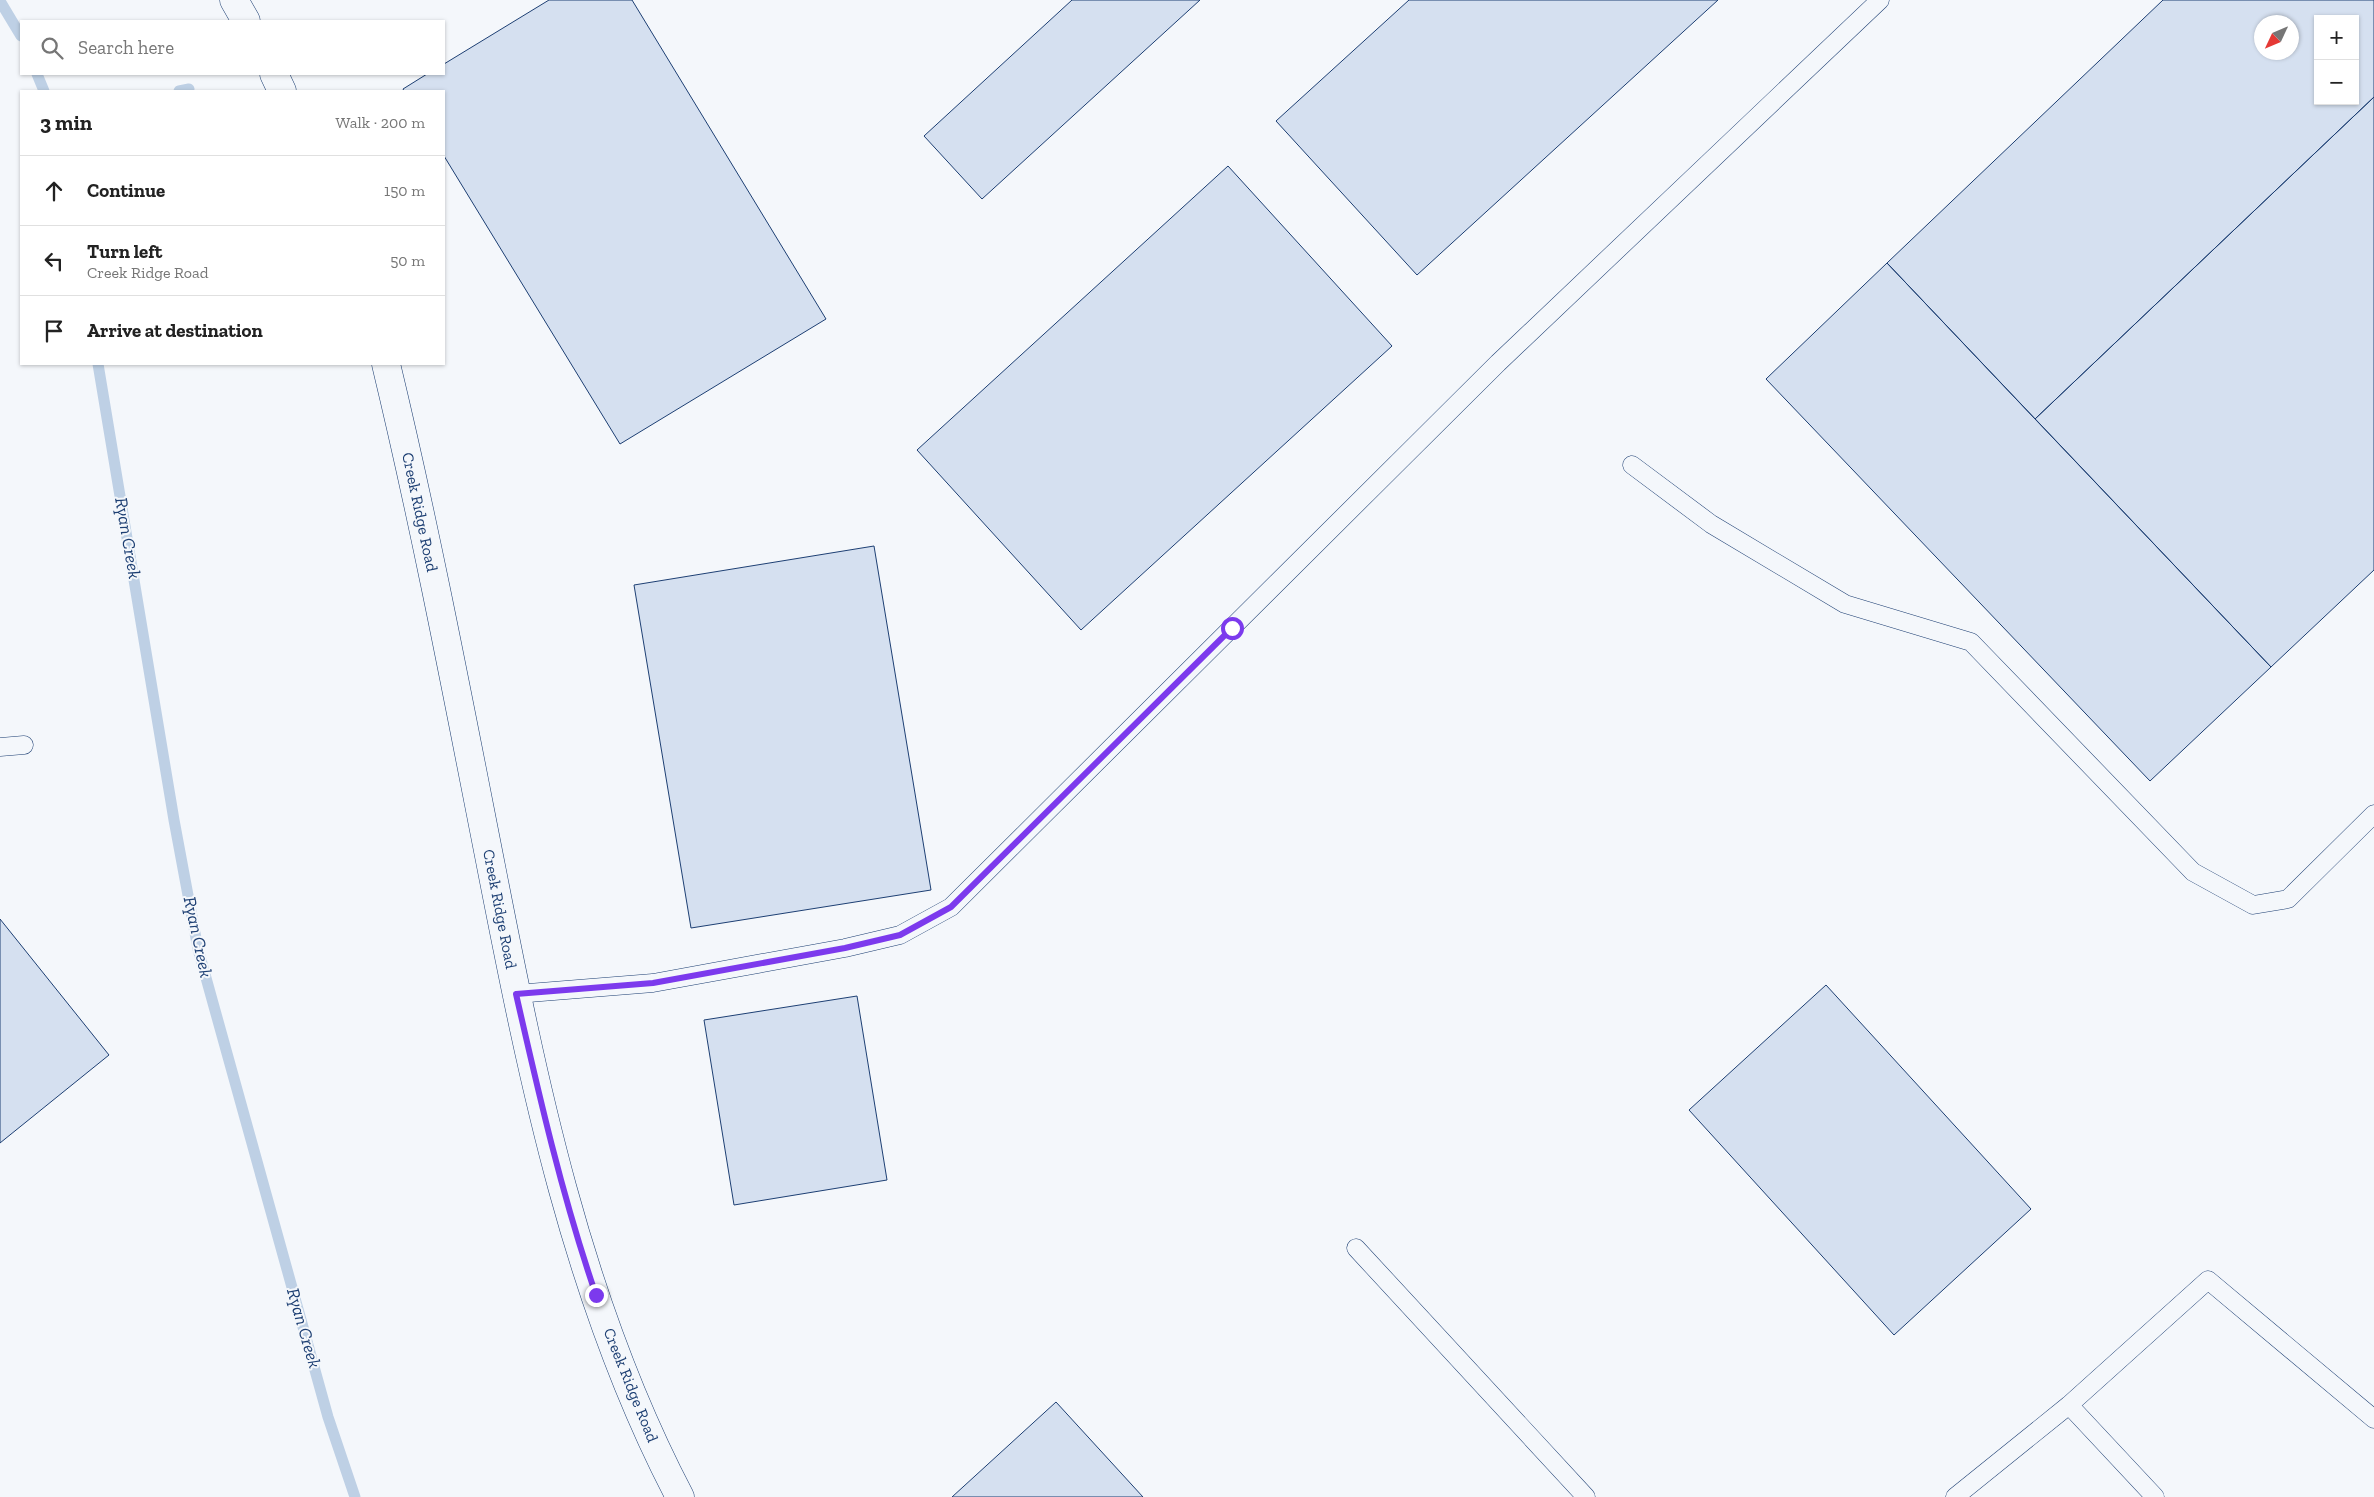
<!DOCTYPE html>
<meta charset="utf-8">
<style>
body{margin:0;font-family:"Zilla Slab",serif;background:#f6f6f6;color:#222}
.controls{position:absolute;right:15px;top:15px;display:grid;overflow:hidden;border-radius:0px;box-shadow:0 1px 4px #0004}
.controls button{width:45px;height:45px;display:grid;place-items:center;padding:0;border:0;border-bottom:1px solid #e0e0e0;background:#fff;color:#222;font:25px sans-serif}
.compass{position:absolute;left:2254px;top:15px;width:45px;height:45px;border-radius:50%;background:#fff;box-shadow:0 1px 4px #0004;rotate:226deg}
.stop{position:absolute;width:15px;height:15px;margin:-11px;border:4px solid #7c3aed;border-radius:50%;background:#fff}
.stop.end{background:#7c3aed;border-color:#fff;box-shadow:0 1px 5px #0008}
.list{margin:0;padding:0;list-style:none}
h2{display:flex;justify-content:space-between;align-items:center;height:65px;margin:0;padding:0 20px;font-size:21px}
h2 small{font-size:16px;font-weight:400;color:#767676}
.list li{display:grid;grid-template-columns:32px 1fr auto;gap:15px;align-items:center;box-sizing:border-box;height:70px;padding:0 20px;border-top:1px solid #e0e0e0}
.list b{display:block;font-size:19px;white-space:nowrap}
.list p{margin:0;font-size:16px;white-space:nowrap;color:#767676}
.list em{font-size:16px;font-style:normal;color:#767676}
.icon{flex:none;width:28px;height:28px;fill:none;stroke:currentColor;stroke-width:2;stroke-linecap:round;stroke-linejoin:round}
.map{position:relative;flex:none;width:2374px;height:1497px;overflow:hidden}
.search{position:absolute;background:#fff;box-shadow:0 1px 4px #0004;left:20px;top:20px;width:425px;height:55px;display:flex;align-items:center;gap:12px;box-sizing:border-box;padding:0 18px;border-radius:0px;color:#767676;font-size:19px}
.panel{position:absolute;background:#fff;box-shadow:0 1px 4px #0004;left:20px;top:90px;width:425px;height:275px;border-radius:0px}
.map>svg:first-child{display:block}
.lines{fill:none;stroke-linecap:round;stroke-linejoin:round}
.stream{stroke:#bed0e5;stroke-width:11}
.building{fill:#d5e0f0;stroke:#1d3f73;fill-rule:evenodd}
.service-casing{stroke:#1d3f73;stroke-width:19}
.secondary-casing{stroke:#1d3f73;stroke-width:29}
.service{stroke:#f4f7fb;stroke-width:18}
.secondary{stroke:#f4f7fb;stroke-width:28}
.route{stroke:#7c3aed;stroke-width:6}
.labels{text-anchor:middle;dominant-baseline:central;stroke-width:4;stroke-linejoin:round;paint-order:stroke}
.street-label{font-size:16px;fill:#1d3f73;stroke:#f4f7fb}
.water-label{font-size:18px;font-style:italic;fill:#1d3f73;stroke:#f4f7fb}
</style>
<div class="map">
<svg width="2374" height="1497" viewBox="0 0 2374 1497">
<rect width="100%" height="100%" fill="#f4f7fb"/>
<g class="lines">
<!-- stream -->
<path class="stream" d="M0 1 21 36
M37 74 44 91
M179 91 189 89
M98 364 174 820 198 949 328 1417 355 1497"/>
</g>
<!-- building -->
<path class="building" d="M549 0H632L826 319 620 444 444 156V91H404L403 89 427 74H444V64Z
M1072 0H1200L982 199 924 136Z
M1409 0H1718L1417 275 1276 121Z
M2163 0H2374V97L2035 419 1887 263ZM2318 19H2355V101H2318ZM2262 22H2292V52H2262Z
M2374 97V570L2271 667 2035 419Z
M1228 166 1392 346 1081 630 917 450Z
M1887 263 2271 667 2150 781 1766 379Z
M874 546 931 890 691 928 634 585Z
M0 919 109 1055 0 1143Z
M1826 985 2031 1209 1894 1335 1689 1110Z
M857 996 887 1180 734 1205 704 1020Z
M1056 1402 1143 1497H952Z"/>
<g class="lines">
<!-- service casing -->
<g class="service-casing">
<path id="service" d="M1632 465 1711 524 1845 604 1971 642 2193 872 2253 905 2288 899 2374 814
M0 747 24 745
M516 994 653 983 845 948 900 935 951 907 1498 363 1880 0
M1356 1248 1586 1497
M2069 1405 2208 1280 2374 1419
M1955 1497 2069 1405 2155 1497"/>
</g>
<!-- secondary casing -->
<g class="secondary-casing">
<path id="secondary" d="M234 0 246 21
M274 74 282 91
M386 364C426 530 458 698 491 866 533 1081 577 1301 680 1497"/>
</g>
<!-- service -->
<use href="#service" class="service"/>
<!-- secondary -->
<use href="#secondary" class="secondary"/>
</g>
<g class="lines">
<!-- route -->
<path class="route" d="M596 1295C562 1196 539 1095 516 994L653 983 845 948 900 935 951 907 1232 628"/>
</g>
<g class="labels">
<!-- street labels -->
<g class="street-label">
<text transform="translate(420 512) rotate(78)">Creek Ridge Road</text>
<text transform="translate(500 909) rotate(79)">Creek Ridge Road</text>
<text transform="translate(631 1385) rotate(68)">Creek Ridge Road</text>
</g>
<!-- water labels -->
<g class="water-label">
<text transform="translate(128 538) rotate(80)">Ryan Creek</text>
<text transform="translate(198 937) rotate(78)">Ryan Creek</text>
<text transform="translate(304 1328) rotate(74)">Ryan Creek</text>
</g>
</g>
</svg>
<div class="controls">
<button>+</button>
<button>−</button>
</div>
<svg class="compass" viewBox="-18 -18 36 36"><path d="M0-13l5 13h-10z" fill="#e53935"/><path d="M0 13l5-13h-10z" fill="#767676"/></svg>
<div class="stop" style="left:1232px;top:628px"></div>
<div class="stop end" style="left:596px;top:1295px"></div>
<div class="search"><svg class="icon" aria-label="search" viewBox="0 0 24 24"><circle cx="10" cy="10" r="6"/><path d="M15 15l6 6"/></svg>Search here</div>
<section class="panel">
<h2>3 min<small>Walk · 200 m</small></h2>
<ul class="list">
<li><svg class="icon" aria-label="ahead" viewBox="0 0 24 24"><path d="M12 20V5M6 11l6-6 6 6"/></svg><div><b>Continue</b></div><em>150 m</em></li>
<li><svg class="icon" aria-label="left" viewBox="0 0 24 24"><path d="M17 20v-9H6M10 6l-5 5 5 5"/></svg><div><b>Turn left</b><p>Creek Ridge Road</p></div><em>50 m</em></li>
<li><svg class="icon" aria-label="arrive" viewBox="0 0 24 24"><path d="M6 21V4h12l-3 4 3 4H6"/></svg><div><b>Arrive at destination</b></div></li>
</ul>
</section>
</div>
